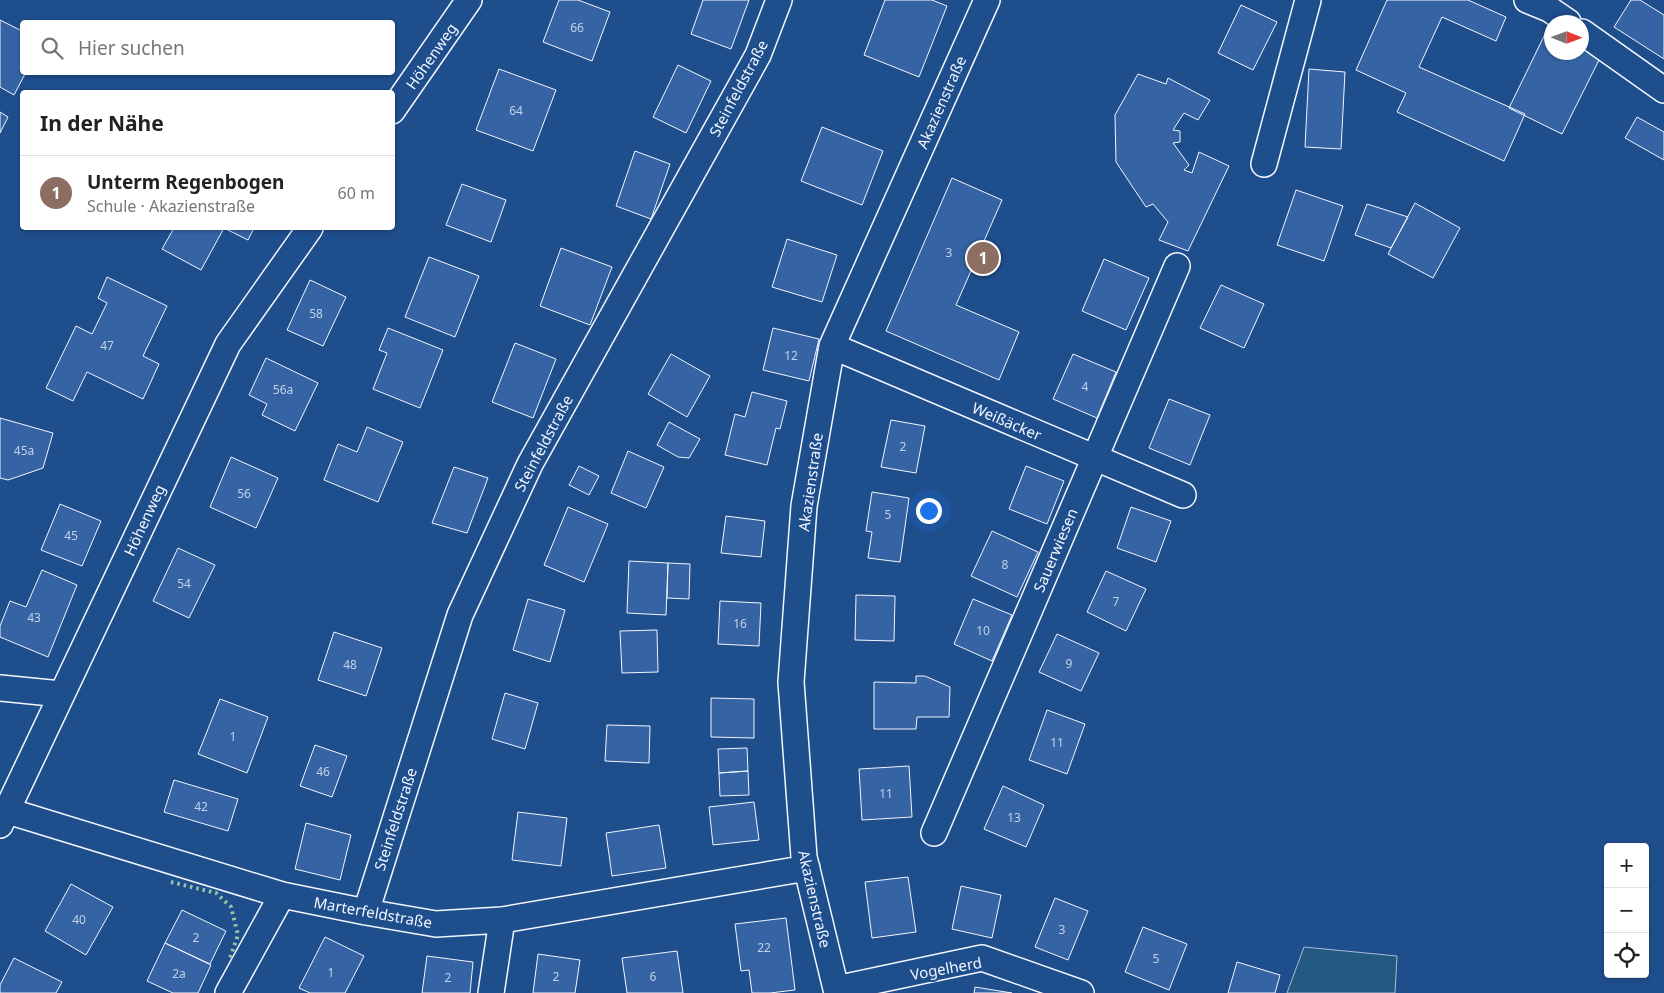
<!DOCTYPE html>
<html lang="de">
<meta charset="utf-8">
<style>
body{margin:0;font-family:"Noto Sans",sans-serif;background:#f2f2f2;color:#222}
.controls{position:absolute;right:15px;bottom:15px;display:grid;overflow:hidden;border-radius:5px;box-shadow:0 1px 4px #0004}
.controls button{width:45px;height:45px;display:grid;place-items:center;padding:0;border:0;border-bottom:1px solid #e0e0e0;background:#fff;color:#222;font:25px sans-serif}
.compass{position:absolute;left:1544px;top:15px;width:45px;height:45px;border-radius:50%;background:#fff;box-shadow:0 1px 4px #0004;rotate:91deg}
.you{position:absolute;left:928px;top:510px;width:18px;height:18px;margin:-12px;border:4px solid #fff;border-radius:50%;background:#1a73e8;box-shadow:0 0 0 8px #1a73e833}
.badge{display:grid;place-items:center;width:32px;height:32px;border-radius:50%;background:#db2777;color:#fff;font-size:16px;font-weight:700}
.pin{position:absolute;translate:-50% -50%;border:2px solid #fff;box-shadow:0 1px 5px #0006}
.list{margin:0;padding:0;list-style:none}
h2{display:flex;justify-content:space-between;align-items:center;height:65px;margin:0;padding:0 20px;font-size:21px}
h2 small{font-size:16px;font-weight:400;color:#767676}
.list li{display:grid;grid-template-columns:32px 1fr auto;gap:15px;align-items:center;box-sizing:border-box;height:75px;padding:0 20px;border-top:1px solid #e0e0e0}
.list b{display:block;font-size:19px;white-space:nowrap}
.list p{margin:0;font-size:16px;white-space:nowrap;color:#767676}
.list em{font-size:16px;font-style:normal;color:#767676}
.icon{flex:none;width:28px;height:28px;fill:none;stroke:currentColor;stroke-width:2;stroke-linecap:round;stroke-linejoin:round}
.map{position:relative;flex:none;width:1664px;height:993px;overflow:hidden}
.search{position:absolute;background:#fff;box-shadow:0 1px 4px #0004;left:20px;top:20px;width:375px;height:55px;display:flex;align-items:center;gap:12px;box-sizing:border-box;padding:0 18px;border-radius:5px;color:#767676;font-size:19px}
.panel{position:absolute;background:#fff;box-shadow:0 1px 4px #0004;left:20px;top:90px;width:375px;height:140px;border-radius:5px}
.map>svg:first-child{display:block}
.green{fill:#245a82;stroke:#a8bbd7}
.building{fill:#3563a3;stroke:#f2f6ff}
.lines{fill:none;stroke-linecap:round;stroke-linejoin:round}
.street-casing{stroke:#f2f6ff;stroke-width:28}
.street{stroke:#1f4e8c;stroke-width:25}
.hedge{stroke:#97c8a6;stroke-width:4;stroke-dasharray:2.5 4;stroke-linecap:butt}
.labels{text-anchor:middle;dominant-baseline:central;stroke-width:4;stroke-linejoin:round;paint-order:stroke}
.number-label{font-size:12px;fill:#c3d1e8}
.street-label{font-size:15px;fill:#f2f6ff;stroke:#1f4e8c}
</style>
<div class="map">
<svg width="1664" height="993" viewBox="0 0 1664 993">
<rect width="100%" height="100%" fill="#1f4e8c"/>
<!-- green -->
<path class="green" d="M1304 947 1397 956 1395 993H1287Z"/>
<!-- building -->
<path class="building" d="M559 0H578L610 12 592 61 543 42Z
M703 0H749L731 49 691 34Z
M885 0H932L947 6 919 77 864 55Z
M1387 0H1468L1506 17 1496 41 1442 17 1419 67 1525 114 1504 161 1397 112 1406 93 1356 70Z
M1631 0H1640L1664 15V59L1614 27Z
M1241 5 1277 22 1253 70 1218 53Z
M0 20 22 31V72H26L14 95 0 87Z
M1547 30 1552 32V52H1582V47L1601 56 1562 134 1509 108Z
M678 65 711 81 686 133 653 117Z
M499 69 556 90 533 151 476 130Z
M1309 69 1345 72 1341 149 1305 147Z
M1138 74 1166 84 1168 78 1210 100 1198 120 1184 113 1173 130 1180 131V142L1173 143 1189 165 1184 170 1192 173 1199 152 1229 166 1188 251 1159 240 1168 222 1153 204 1146 207 1116 162 1115 115Z
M0 112 8 117 0 133Z
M1637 117 1664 132V160L1625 138Z
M822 127 883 151 862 205 801 181Z
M635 151 670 164 651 219 616 206Z
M952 178 1002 200 956 305 1019 332 999 380 886 331Z
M462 184 506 200 491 242 446 225Z
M1296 190 1343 206 1324 261 1277 245Z
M1415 203 1460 228 1433 278 1388 254Z
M1367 204 1408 217 1391 248 1355 235Z
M174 228H224L201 270 162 249Z
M224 228H254L248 240Z
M787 239 837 255 822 302 772 287Z
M561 248 612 267 590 325 540 306Z
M429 257 479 276 455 337 405 317Z
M1104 259 1149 278 1126 330 1082 311Z
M107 277 167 306 143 356 159 364 143 399 87 372 73 401 46 388 76 326 92 334 107 303 98 298Z
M310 280 346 297 323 346 287 330Z
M1221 285 1264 304 1244 348 1200 328Z
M388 328 443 350 420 408 373 389 387 353 379 350Z
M773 328 819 339 809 381 763 370Z
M515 343 556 359 533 418 492 402Z
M671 354 710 376 687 417 648 394Z
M1073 354 1116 372 1097 418 1053 399Z
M266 358 318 383 295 431 262 415 267 404 249 395Z
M752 392 787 401 780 429 776 428 767 465 725 455 735 414 745 417Z
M1169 399 1210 415 1190 465 1149 448Z
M0 418 53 433 43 468 8 480 0 478Z
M891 420 925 426 916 473 881 467Z
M669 422 700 439 689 458 678 457 657 445Z
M367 427 403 442 378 502 324 480 338 444 357 452Z
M628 451 664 467 646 508 611 493Z
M231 457 278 478 256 528 210 507Z
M579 466 599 476 589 495 569 485Z
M1026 466 1064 481 1047 524 1009 509Z
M454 467 488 478 467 533 432 523Z
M872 492 909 498 900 562 868 558 872 532 866 531Z
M60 504 101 521 82 566 41 550Z
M568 507 608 524 584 582 544 565Z
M1131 507 1171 521 1156 562 1117 548Z
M726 516 765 521 761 557 721 553Z
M992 531 1038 552 1017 597 971 576Z
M178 548 215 565 189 618 153 601Z
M629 561 668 563 666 615 627 613Z
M668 563 690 564 689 599 667 598Z
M42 570 77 585 48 657 0 637V626L10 601 26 607Z
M1106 571 1146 589 1126 631 1087 612Z
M856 595 895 596 894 641 855 640Z
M528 599 565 610 550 662 513 650Z
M973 599 1012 615 992 661 954 644Z
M720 601 761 603 759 646 718 644Z
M657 630 658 672 622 673 620 631Z
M334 632 382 648 366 696 318 680Z
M1057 634 1099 653 1081 691 1039 672Z
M916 676H925L950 687 949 717H917L916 729H874V682L916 683Z
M505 693 538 703 525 749 492 739Z
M711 698 754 699V738L711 737Z
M220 699 268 717 247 773 198 754Z
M1047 710 1085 724 1067 774 1029 760Z
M607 725 650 726 649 763 605 761Z
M315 745 347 756 332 797 300 786Z
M747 748 748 771 719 773 718 749Z
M909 766 912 817 862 820 859 769Z
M748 771 749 795 720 796 719 773Z
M174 780 238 799 228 831 164 812Z
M1003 786 1044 805 1026 847 984 829Z
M754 802 759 840 713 845 709 807Z
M518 812 567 818 561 866 512 860Z
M306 823 351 835 340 880 295 869Z
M659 825 666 868 612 876 606 833Z
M908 877 916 932 872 938 865 882Z
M71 884 113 907 86 955 45 931Z
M961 886 1001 895 992 938 952 929Z
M1055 898 1088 911 1068 960 1035 947Z
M182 910 226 931 210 964 165 943Z
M786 918 795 990 770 993H752L749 970 741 971 735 924Z
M1143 927 1187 944 1169 990 1125 972Z
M325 937 364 956 345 993H310L299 988Z
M165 943 211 965 198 993H173L147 981Z
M677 951 683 993H627L622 958Z
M538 954 580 960 575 993H533Z
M427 956 473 962 470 993H422Z
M14 958 62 982 56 993H0V985Z
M1237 962 1280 975 1275 993H1228Z
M975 987 1012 993H974Z"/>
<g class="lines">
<!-- street casing -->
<g class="street-casing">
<path id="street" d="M1527 0 1549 9 1568 22
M1582 32 1664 90
M392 111 469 0
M1264 164 1308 0
M832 346 1183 495
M0 688 61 694
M8 811 282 895 366 912 436 924 502 920 807 868
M0 825 228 344 310 228
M934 833 1177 266
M366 912 460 615 530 464 758 55 779 0
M836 989 982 958 1081 993
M228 993 282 895
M491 993 502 920
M837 993 804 857 791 682 804 506 832 346 987 0"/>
</g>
<!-- street -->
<use href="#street" class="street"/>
<!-- hedge -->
<path class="hedge" d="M171 882 216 893 231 907 238 935 229 961"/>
</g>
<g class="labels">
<!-- number labels -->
<g class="number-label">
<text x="577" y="27">66</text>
<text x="516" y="110">64</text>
<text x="949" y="252">3</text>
<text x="316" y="313">58</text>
<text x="107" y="345">47</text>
<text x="791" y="355">12</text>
<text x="1085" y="386">4</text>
<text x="283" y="389">56a</text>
<text x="903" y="446">2</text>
<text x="24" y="450">45a</text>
<text x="244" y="493">56</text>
<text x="888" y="514">5</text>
<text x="71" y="535">45</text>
<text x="1005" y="564">8</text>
<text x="184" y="583">54</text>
<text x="1116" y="601">7</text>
<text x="34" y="617">43</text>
<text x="740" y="623">16</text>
<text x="983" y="630">10</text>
<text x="1069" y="663">9</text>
<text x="350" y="664">48</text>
<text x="233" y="736">1</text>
<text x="1057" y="742">11</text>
<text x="323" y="771">46</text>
<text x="886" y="793">11</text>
<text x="201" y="806">42</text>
<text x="1014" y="817">13</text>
<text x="79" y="919">40</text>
<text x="1062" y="929">3</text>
<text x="196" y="937">2</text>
<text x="764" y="947">22</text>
<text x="1156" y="958">5</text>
<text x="331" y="972">1</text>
<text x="179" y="973">2a</text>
<text x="556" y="976">2</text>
<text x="653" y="976">6</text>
<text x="448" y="977">2</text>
</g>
<!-- street labels -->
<g class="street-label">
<text transform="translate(431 56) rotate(-55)">Höhenweg</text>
<text transform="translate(738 88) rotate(-62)">Steinfeldstraße</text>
<text transform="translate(941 102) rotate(-66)">Akazienstraße</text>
<text transform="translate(1007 421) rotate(23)">Weißäcker</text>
<text transform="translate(543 443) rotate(-62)">Steinfeldstraße</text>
<text transform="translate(810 482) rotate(-82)">Akazienstraße</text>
<text transform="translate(144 520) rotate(-65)">Höhenweg</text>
<text transform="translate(1055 550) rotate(-67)">Sauerwiesen</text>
<text transform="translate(395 819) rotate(-72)">Steinfeldstraße</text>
<text transform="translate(815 899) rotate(77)">Akazienstraße</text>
<text transform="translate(373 912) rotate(10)">Marterfeldstraße</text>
<text transform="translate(946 968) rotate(-10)">Vogelherd</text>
</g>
</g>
</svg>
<div class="controls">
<button>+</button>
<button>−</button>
<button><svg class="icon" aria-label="locate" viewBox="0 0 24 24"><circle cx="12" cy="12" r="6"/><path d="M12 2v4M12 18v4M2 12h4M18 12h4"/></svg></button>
</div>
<svg class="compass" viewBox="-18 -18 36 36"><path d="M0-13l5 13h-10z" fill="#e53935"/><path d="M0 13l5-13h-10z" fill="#767676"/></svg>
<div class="you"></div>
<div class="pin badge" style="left:983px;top:258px;background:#8d6e63">1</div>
<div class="search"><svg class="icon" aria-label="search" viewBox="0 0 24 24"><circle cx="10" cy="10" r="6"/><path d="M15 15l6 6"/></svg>Hier suchen</div>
<section class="panel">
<h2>In der Nähe<small></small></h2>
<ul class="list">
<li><span class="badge" style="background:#8d6e63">1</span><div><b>Unterm Regenbogen</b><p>Schule · Akazienstraße</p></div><em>60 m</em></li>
</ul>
</section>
</div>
